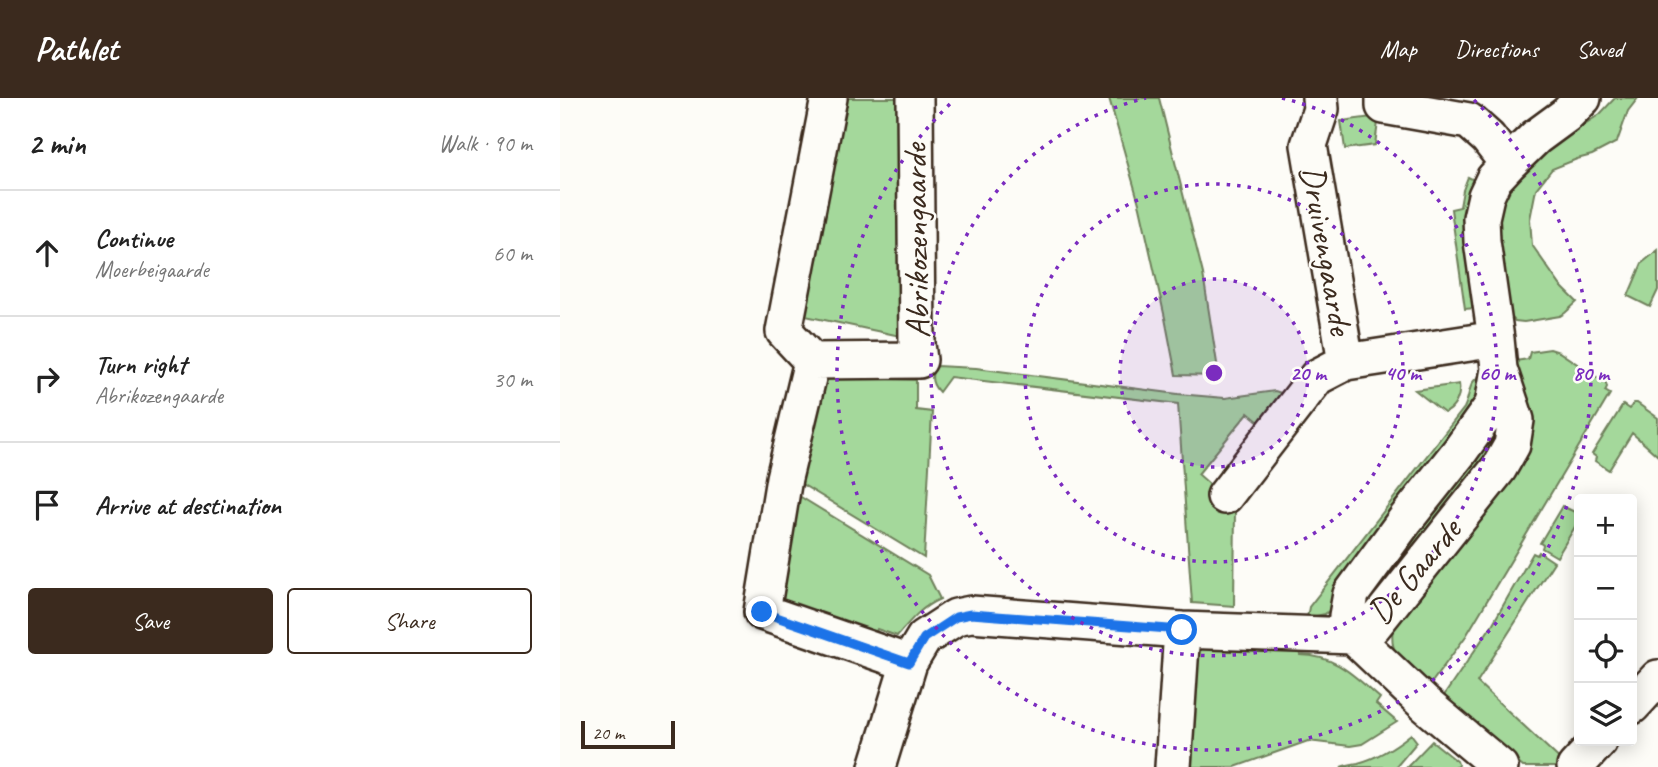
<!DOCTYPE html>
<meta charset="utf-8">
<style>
body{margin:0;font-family:Caveat,sans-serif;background:#f2f2f2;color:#222}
.controls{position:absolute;right:21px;bottom:21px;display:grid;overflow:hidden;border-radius:7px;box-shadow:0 4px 18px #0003}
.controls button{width:63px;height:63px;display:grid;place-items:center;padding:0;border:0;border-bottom:2px solid #e0e0e0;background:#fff;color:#222;font:35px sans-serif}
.scale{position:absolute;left:21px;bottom:18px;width:94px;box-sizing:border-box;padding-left:7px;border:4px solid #3b2a1e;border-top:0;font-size:19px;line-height:24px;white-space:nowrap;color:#3b2a1e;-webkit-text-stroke:5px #fdfcf7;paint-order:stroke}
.stop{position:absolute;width:21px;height:21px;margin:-16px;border:5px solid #1a73e8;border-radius:50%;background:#fff}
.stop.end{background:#1a73e8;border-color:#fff;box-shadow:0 2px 7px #0008}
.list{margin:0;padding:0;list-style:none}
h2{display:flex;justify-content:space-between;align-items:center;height:91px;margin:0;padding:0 28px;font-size:30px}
h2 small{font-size:23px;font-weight:400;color:#767676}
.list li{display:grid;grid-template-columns:46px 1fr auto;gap:21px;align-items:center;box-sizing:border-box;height:126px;padding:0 28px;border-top:2px solid #e0e0e0}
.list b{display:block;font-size:26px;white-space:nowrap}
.list p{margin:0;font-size:23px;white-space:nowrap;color:#767676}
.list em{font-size:23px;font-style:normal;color:#767676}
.actions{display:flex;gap:14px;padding:21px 28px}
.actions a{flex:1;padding:16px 0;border:2px solid #3b2a1e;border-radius:7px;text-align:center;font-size:24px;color:#3b2a1e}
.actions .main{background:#3b2a1e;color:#fff}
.icon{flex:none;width:38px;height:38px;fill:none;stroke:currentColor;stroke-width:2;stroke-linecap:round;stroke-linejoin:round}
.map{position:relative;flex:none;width:1098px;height:669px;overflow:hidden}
header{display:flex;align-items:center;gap:42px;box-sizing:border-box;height:98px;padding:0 35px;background:#3b2a1e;color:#fff}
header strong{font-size:33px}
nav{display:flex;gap:38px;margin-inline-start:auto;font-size:24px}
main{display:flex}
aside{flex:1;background:#fff}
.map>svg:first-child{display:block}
.green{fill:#a4d89b;stroke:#70815c;stroke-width:2}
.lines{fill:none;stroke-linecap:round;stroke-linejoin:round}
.minor-casing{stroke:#3b2a1e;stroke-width:40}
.minor{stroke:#fdfcf7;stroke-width:35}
.route{stroke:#1a73e8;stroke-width:9}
.ring{fill:none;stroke:#7b2cbf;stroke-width:3.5;stroke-dasharray:3.5 7}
.labels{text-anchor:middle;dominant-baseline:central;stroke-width:5;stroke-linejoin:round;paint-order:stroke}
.street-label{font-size:35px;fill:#3b2a1e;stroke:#fdfcf7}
.centre{fill:#7b2cbf;stroke:#fdfcf7;stroke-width:3.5}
.ring-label{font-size:21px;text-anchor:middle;font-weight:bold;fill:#7b2cbf;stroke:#fdfcf7;stroke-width:5;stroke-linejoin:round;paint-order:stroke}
</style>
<header>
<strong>Pathlet</strong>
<nav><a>Map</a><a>Directions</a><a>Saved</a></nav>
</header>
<main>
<aside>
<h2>2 min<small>Walk · 90 m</small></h2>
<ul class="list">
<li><svg class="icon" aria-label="ahead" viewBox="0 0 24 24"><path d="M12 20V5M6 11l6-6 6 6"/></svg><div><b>Continue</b><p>Moerbeigaarde</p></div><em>60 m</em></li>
<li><svg class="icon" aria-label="right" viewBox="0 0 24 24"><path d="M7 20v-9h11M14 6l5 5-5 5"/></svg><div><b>Turn right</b><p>Abrikozengaarde</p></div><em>30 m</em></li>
<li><svg class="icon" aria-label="arrive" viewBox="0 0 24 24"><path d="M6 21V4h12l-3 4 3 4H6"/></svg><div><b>Arrive at destination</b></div></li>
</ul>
<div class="actions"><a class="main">Save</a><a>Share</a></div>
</aside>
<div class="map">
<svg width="1098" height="669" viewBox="0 0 1098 669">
<rect width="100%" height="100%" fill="#fdfcf7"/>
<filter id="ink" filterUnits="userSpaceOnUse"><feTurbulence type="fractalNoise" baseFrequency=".0143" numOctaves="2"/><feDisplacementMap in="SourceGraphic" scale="14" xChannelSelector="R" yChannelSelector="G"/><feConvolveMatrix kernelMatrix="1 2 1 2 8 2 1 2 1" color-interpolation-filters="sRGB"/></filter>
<g filter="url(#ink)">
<!-- green -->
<path class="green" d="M280 0H349L345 239 236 216 246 160 257 162 260 144 250 142Z
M549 0H599L643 176 659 278 616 277 605 220 580 109Z
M1055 0H1078L1068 13 1057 44 1032 57 1017 61 992 71 976 91 970 121 972 147 1000 187 1017 204 1005 215 1000 218 964 224 955 223 949 217 935 126 943 93 988 50 1040 16Z
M812 19 814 23 818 24 815 47 785 51 781 23Z
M908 79 914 82 907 101 903 126 915 210 905 211 891 111 900 109 903 92Z
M1098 152V192L1090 209 1068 198 1082 165Z
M990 251 999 254 1046 285 1047 289 1045 293 1050 296 906 538 872 584 864 585C841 563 827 558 834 522L967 351 955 263 968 261 970 254Z
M376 268 416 270 618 296 665 300 715 293 721 295V300L704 324H699L688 315 638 376 675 409 674 508 632 505 618 306 390 279 379 294C371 286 370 277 376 268Z
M274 279 356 282V312L372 314 364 460 240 385 263 284Z
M919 279 920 284 917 309 776 507 765 516 747 520 749 509 904 310C910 299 908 284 919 279Z
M899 286C901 297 895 312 884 315L855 292Z
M1074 305H1077L1098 320V358L1072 335 1049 372 1035 363 1036 359 1032 356 1063 307 1069 311Z
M937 323 935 352 807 513 800 496Z
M231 393 368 477 380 501C361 509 350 523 337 538L317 531 312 543 220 505Z
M1002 408 1019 416V422L997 459 982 450 983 447 980 445Z
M979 454 994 464 917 584 1005 666 1002 669H963L888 608 885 602V596L932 527 973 455 977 457Z
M738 546 740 557C777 558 793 577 820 600L816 606 837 624 802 646 790 648 748 643 675 669H620L638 549Z
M851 636 857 644 836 669H781C786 667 792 666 798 665 817 660 836 648 851 636Z
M872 643 897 663 899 669H847Z"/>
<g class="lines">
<!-- minor casing -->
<g class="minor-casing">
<path id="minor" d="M269 0 224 233 252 263 224 380 202 514 349 565
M760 0 761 11 749 47 786 264 936 241
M824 0V8L909 23 928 40 948 66
M252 263 359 262 357 246 355 0
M665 398 757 279 786 264
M1072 608 1098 580
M317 669 349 565 364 540 396 519 411 516 622 532 793 538 813 528 939 370 952 347 956 322 939 271
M613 669 622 532
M940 669 865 606 793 538 787 518 791 496 846 421 900 353 933 307 939 271 936 241 922 143 921 120 926 98 934 81 948 66 976 39 1006 17 1023 0
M1015 669 1039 643"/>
</g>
<!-- minor -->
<use href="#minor" class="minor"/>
</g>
</g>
<g class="lines" filter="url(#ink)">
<!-- route -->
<path class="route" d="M202 514 349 565 364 540 396 519 411 516 622 532"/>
</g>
<!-- distance rings -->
<circle cx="654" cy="275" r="94" fill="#7b2cbf" fill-opacity=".12"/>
<g class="ring">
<circle cx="654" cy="275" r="94"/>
<circle cx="654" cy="275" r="189"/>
<path d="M722 0A283 283 0 1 1 586 0"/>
<path d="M914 2A377 377 0 1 1 394 2"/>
</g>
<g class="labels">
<!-- street labels -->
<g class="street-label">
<text transform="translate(356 143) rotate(-91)">Abrikozengaarde</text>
<text transform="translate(767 152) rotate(80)">Druivengaarde</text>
<text transform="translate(854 473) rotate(-50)">De Gaarde</text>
</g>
</g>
<circle cx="654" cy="275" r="10" class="centre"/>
<g class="ring-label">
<text x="748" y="282">20 m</text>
<text x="843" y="282">40 m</text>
<text x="937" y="282">60 m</text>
<text x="1031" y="282">80 m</text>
</g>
</svg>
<div class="controls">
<button>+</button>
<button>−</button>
<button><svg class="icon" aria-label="locate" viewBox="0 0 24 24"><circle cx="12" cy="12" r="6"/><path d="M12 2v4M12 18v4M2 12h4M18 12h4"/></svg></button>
<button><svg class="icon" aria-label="layers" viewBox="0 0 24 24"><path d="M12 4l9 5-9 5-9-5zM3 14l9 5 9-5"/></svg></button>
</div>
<div class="scale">20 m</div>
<div class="stop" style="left:622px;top:532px"></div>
<div class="stop end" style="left:202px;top:514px"></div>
</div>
</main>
